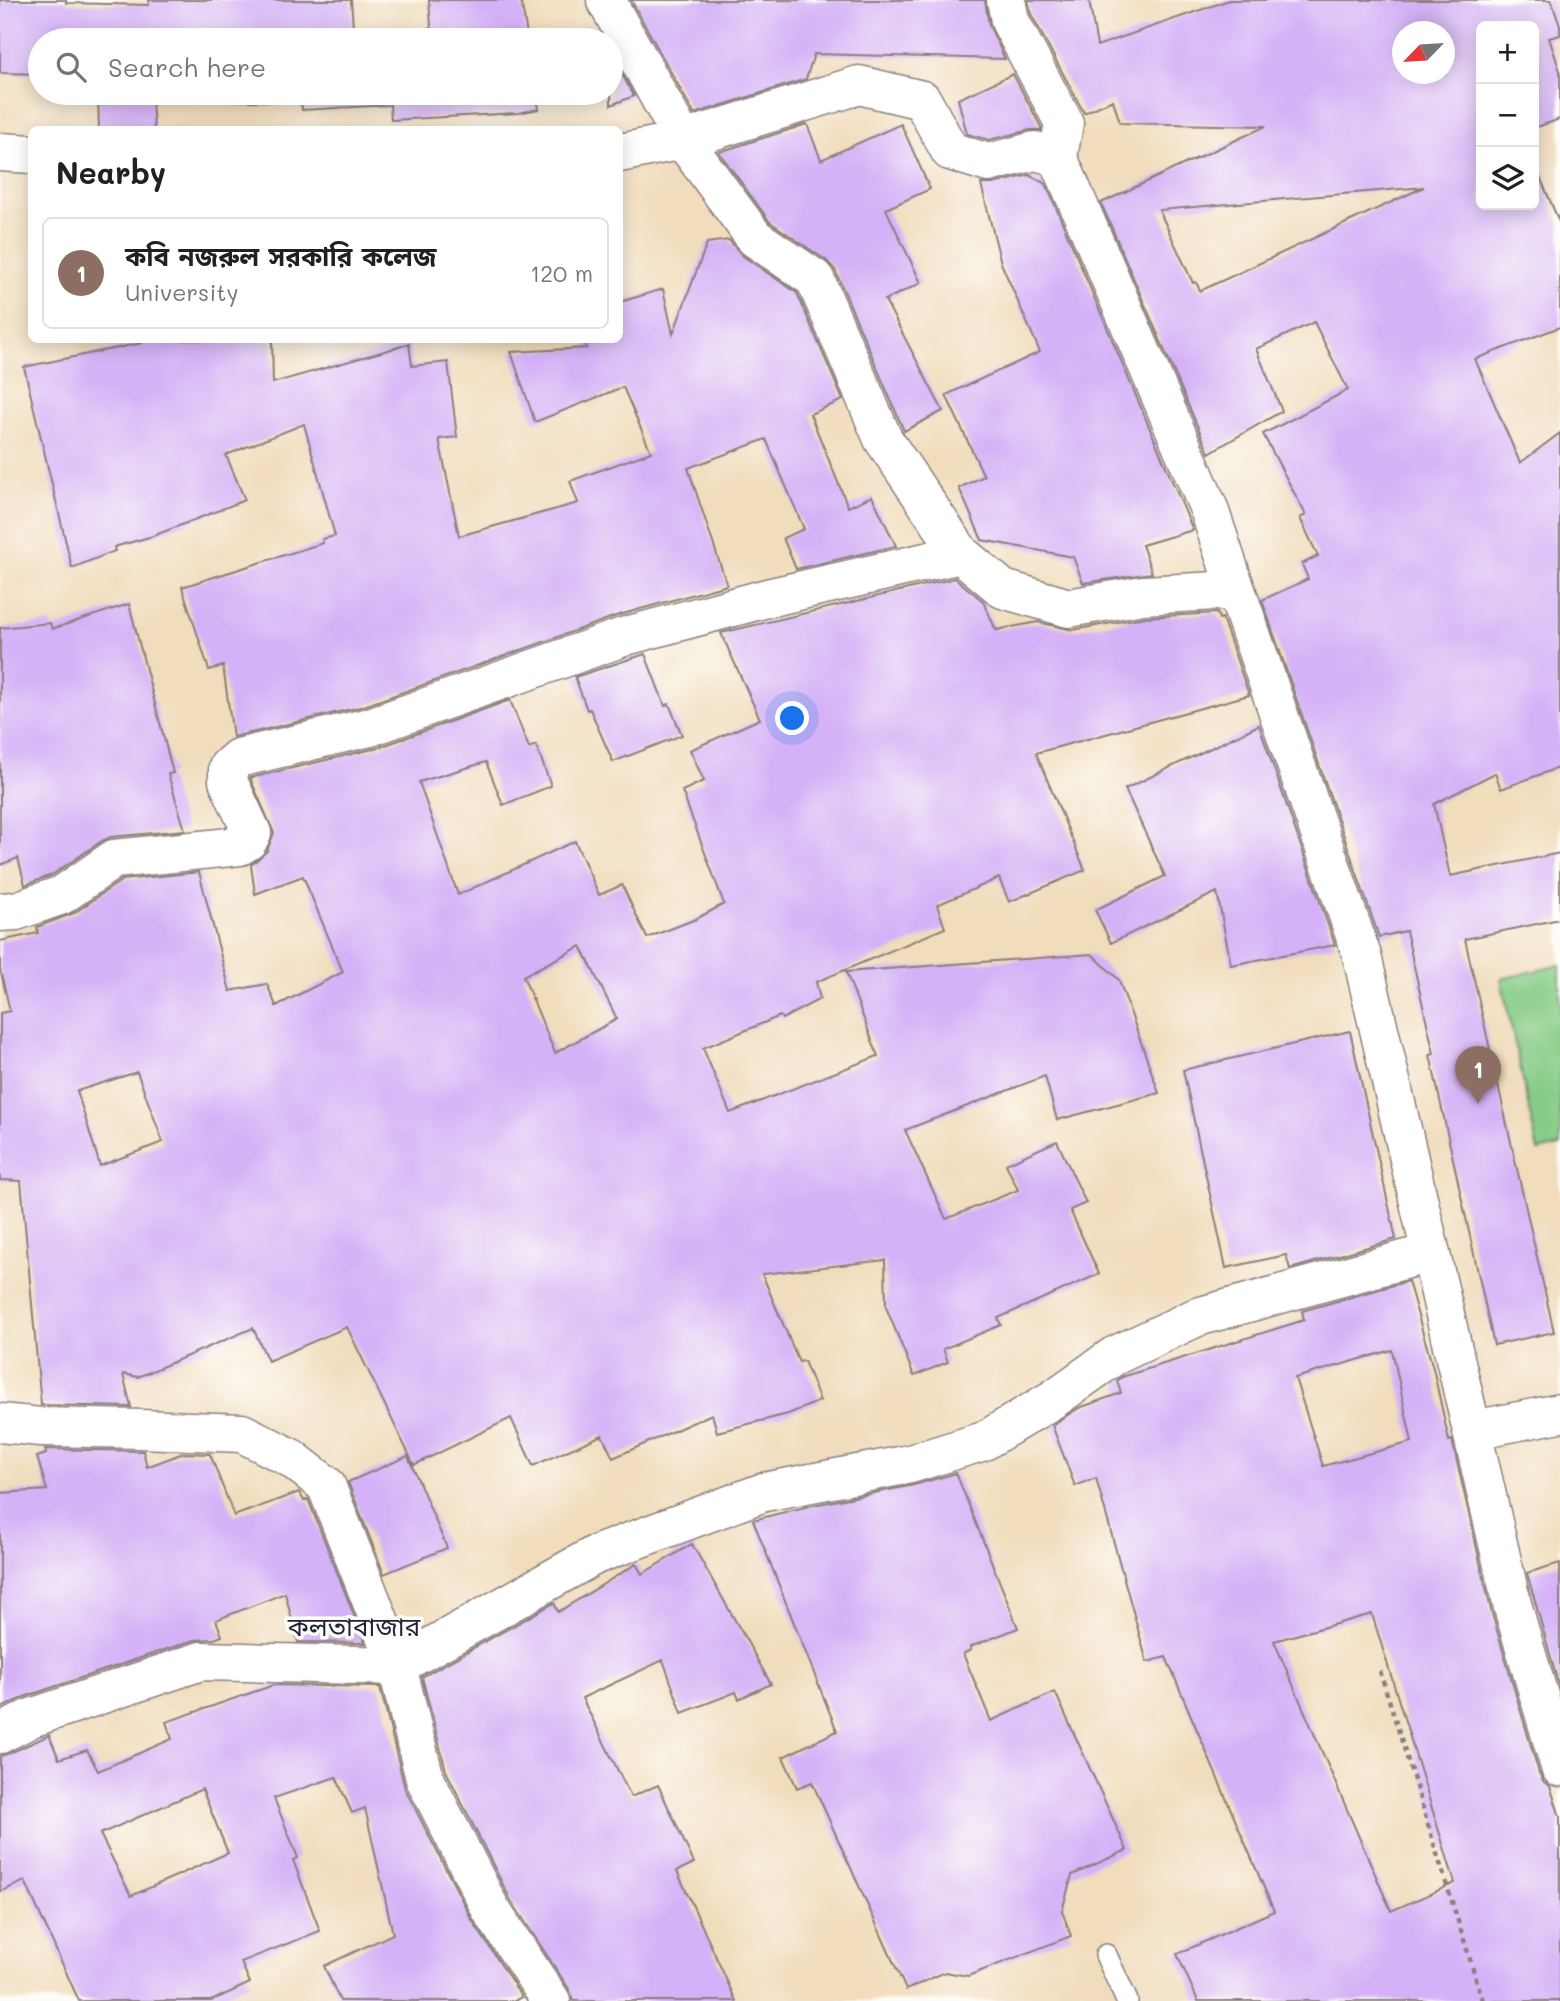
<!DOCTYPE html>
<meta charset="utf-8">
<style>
body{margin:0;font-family:Mali,"Noto Sans Bengali",sans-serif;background:#f6f6f6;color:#202124}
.controls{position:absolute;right:21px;top:21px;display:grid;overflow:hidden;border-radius:10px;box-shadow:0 4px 18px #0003}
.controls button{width:63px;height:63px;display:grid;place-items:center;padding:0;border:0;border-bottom:2px solid #e0e0e0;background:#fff;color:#202124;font:35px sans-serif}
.compass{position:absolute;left:1392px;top:21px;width:63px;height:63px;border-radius:50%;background:#fff;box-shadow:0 4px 18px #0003;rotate:245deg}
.you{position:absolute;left:793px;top:719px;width:24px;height:24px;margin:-18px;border:5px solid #fff;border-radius:50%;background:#1a73e8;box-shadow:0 0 0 10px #1a73e833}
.badge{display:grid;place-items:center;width:46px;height:46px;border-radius:50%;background:#c8321e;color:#fff;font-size:23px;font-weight:700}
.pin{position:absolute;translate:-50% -58px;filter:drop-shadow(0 2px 4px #0008)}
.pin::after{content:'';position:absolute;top:37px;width:24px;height:21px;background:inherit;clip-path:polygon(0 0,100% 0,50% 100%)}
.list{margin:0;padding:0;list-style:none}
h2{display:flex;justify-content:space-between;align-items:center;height:91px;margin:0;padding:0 28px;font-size:30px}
h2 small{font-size:23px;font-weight:400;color:#757577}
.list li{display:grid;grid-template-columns:46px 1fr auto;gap:21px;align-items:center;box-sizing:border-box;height:112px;margin:0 14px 14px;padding:0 14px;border:2px solid #e0e0e0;border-radius:10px}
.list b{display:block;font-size:26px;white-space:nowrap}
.list p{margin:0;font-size:23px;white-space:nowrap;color:#757577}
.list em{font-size:23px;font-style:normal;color:#757577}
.icon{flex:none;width:38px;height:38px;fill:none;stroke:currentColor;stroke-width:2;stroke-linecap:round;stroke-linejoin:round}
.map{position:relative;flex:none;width:1560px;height:2001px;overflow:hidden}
.search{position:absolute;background:#fff;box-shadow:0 4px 18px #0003;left:28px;top:28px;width:595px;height:77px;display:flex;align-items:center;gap:18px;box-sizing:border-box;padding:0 24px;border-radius:38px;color:#757577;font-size:26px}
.panel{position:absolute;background:#fff;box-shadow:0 4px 18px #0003;left:28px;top:126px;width:595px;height:217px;border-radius:10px}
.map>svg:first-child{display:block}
.green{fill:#87cc86;stroke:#547760;stroke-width:2}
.building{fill:#d5b2f7;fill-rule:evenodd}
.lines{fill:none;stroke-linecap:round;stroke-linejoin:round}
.service-casing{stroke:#8a7f7c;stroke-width:24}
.minor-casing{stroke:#8a7f7c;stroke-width:41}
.path{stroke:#8a7f7c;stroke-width:4.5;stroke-dasharray:5 5;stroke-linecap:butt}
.service{stroke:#fff;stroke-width:21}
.minor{stroke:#fff;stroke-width:38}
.labels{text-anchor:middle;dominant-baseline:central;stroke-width:7;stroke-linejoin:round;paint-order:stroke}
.quarter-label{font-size:26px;fill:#22223b;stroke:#fdfcf7}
</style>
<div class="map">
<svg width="1560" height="2001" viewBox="0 0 1560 2001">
<rect width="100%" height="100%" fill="#fdfcf7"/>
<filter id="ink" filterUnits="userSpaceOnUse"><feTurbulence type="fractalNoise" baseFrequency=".0143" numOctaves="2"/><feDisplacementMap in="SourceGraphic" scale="14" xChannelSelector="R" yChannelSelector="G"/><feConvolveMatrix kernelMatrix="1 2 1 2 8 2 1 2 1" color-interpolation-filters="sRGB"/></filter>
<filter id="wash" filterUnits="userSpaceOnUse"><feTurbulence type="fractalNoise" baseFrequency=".00686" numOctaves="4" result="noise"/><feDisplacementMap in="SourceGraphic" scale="28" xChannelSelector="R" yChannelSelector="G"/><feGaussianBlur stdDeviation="1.57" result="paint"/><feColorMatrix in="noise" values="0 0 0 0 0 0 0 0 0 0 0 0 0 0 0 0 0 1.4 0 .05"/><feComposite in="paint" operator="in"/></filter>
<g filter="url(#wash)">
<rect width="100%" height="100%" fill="#f1dcbc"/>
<!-- green -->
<path class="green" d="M1560 965V1146L1538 1151 1501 979Z"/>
<g id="blocks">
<!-- building -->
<path class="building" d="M0 0H66V3L149 5V0H351L354 40H40V74L0 73Z
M429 0H521L528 40H429H432Z
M631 0H985L989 25 1005 59 814 54 806 79 694 114Z
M1028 0H1089L1097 46 1229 0H1551L1560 26V35L1549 38 1560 71V119L1534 128V26H1481V205H1534V163L1560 224V327L1475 359 1520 463 1560 433V767L1501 789 1495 773 1434 804 1450 876 1560 853V919L1465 939 1554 1332 1494 1345 1430 1055 1434 1054 1406 931 1379 937 1262 600 1308 579 1302 564 1318 556 1300 518 1306 515 1263 434 1348 390 1314 322 1256 349 1282 411 1209 453 1101 203 1266 126 1120 123 1113 100 1084 113 1031 14ZM1403 32H1445V74H1403ZM1424 187 1200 291 1196 282 1193 283 1159 210Z
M611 54 634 96 611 105Z
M1013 74 1041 127V130H1030L989 140 967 134 958 99Z
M98 93H536L539 109 518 113 391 120 390 105 302 110 301 102 152 99 154 130H99Z
M807 124 821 160 901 124 930 189 886 209 921 283 885 300 943 411 904 431 835 270 827 261 770 222 719 152Z
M1029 175 1046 184 1193 530 1142 545 1152 573 1083 583 1073 557 982 540 959 488 984 476 946 395 1040 352 1001 263 981 184H993Z
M729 240 743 256 797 293 843 400 810 414 848 507 872 496 896 546 796 569 783 538 804 529 766 439 688 468 727 585 619 615 364 706 233 737 223 666 209 670 182 587 323 543 322 539 335 536 304 424 226 455 245 500 153 536 114 547 115 551 72 568 24 367 142 343V340H272L273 383 409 344 412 366 448 362 457 437 439 439 459 536 578 503 570 481 651 452 623 387 535 422 511 352 587 348 584 340H620V302L663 289 673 334 707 243Z
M955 578 983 601 996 630 1038 622 1073 630 1145 617 1217 613 1219 619 1222 618 1249 695 1036 753 1085 870 1009 902 999 878 937 905 945 928 816 982 820 999 782 1019 780 1016 703 1048 730 1113 878 1056 846 972 1092 954 1119 980 1159 1093 1057 1120 1045 1076 905 1130 946 1219 1018 1190 1006 1164 1057 1141 1086 1203 1070 1210 1099 1274 998 1318 1001 1325 943 1349 948 1362 914 1376 886 1307 885 1260 762 1274 799 1362 804 1361 820 1401 788 1414 717 1432 712 1414 613 1458 602 1435 533 1466 511 1418 414 1465 347 1327 268 1361 253 1328 138 1377 123 1374 131 1407 41 1405 21 1181 0 1180V1013L10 1011 0 969V941L38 933 37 927 74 913 122 880 199 872 230 991 267 984 276 1006 343 972 303 876 255 894 251 865 267 851 274 833 250 778 377 748 510 700 529 748 536 745 551 786 503 805 486 762 419 782 458 895 575 841 599 895 622 885 647 938 696 919 724 904 682 791 704 781 690 750 760 719 721 633ZM581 946 617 1019 555 1053 523 976ZM137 1072 163 1142 100 1166 77 1091Z
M129 604 173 773 168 774 185 830 111 837 102 841 52 875 25 885 18 858 0 865V628L50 623 52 629Z
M645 654 665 706 669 704 682 735 613 762 590 709 587 710 575 677Z
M1259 725 1335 945 1231 965 1217 892 1111 943 1095 910 1165 876 1125 789Z
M1350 1031 1396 1239 1290 1269 1286 1255 1226 1268 1183 1070Z
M1408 1281 1433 1368 1449 1441 1452 1440 1491 1610 1539 1773 1544 1782 1550 1786 1560 1817V2001H1198L1177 1954 1274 1911 1166 1657 1147 1662 1096 1478 1075 1486 1052 1425 1079 1408 1121 1393 1117 1381 1122 1377 1304 1320 1302 1311ZM1392 1350 1412 1442 1323 1466 1295 1378ZM1372 1614 1455 1883 1391 1911 1274 1641Z
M45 1449 143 1451 147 1467 183 1453 210 1454 234 1516 299 1492 304 1501 308 1499 365 1643 298 1642 285 1593 216 1620 222 1636 214 1639 194 1640 24 1697 0 1709V1493L47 1490 37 1457 46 1454Z
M408 1456 447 1548 384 1574 348 1482Z
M956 1473 1018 1628 970 1647 971 1650 963 1654 991 1721 1055 1692 1127 1850 1072 1875 1062 1911 1071 1936 968 1976 945 1972 906 1990 812 1782 797 1788 783 1757 837 1731 753 1520 809 1506 914 1485Z
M692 1544 771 1684 739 1699 736 1692 682 1713 663 1660 582 1698 631 1797 658 1785 694 1863 677 1871 736 2001H573L569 1989 510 1899 446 1771 422 1677 554 1603 558 1612 636 1564 642 1574Z
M1560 1563V1690L1527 1573Z
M274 1685 380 1687 405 1789 472 1920 522 1997 514 2001H340L324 1966 393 1934 365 1808 352 1813 336 1777 274 1798 298 1858 293 1860 320 1931 241 1962 250 1983 211 2001H79L25 1881 0 1892V1756L10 1753 49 1735 59 1759 87 1750 98 1771 172 1739 166 1722ZM202 1789 228 1853 131 1896 100 1834Z"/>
</g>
</g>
<g filter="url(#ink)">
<use href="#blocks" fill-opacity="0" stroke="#8a7f7c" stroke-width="2"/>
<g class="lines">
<!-- service casing -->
<g class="service-casing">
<path id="service" d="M1106 1955 1127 2001"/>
</g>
<!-- minor casing -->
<g class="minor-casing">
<path id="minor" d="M606 0 683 140 755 238 815 279 883 439 961 554 1003 589 1069 608 1143 595 1236 590 1362 956 1512 1604 1560 1767
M1006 0 1010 21 1064 123 1058 157
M0 152 32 154
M620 153 683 140 859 85 922 100 950 151 988 163 1035 151 1058 157 1209 509 1236 590
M0 912 16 911 62 895 114 859 240 846 248 841 252 833 228 781V767L238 758 370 727 626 636 767 598 961 554
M0 1423 41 1427 141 1429 242 1433 291 1458 326 1485 397 1666 425 1779 491 1910 551 2001
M1473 1430 1560 1413
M0 1734 31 1718 201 1661 397 1666 595 1555 764 1492 910 1464 984 1441 1055 1398 1114 1356 1197 1317 1429 1253"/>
</g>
<!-- path -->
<path class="path" d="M1380 1671 1483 2001"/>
<!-- service -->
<use href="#service" class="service"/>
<!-- minor -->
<use href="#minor" class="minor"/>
</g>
</g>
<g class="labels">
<!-- quarter labels -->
<g class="quarter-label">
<text x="354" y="1626">কলতাবাজার</text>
</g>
</g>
</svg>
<div class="controls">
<button>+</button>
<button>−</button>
<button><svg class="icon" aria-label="layers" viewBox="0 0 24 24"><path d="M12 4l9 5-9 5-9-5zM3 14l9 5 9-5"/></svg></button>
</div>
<svg class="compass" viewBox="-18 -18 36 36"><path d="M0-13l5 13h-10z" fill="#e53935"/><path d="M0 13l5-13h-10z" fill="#757577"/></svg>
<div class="you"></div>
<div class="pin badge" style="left:1478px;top:1104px;background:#8d6e63">1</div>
<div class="search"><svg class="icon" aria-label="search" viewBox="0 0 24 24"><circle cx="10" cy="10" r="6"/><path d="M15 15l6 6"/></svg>Search here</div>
<section class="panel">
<h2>Nearby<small></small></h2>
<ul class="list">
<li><span class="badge" style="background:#8d6e63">1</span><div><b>কবি নজরুল সরকারি কলেজ</b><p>University</p></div><em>120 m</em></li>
</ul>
</section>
</div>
